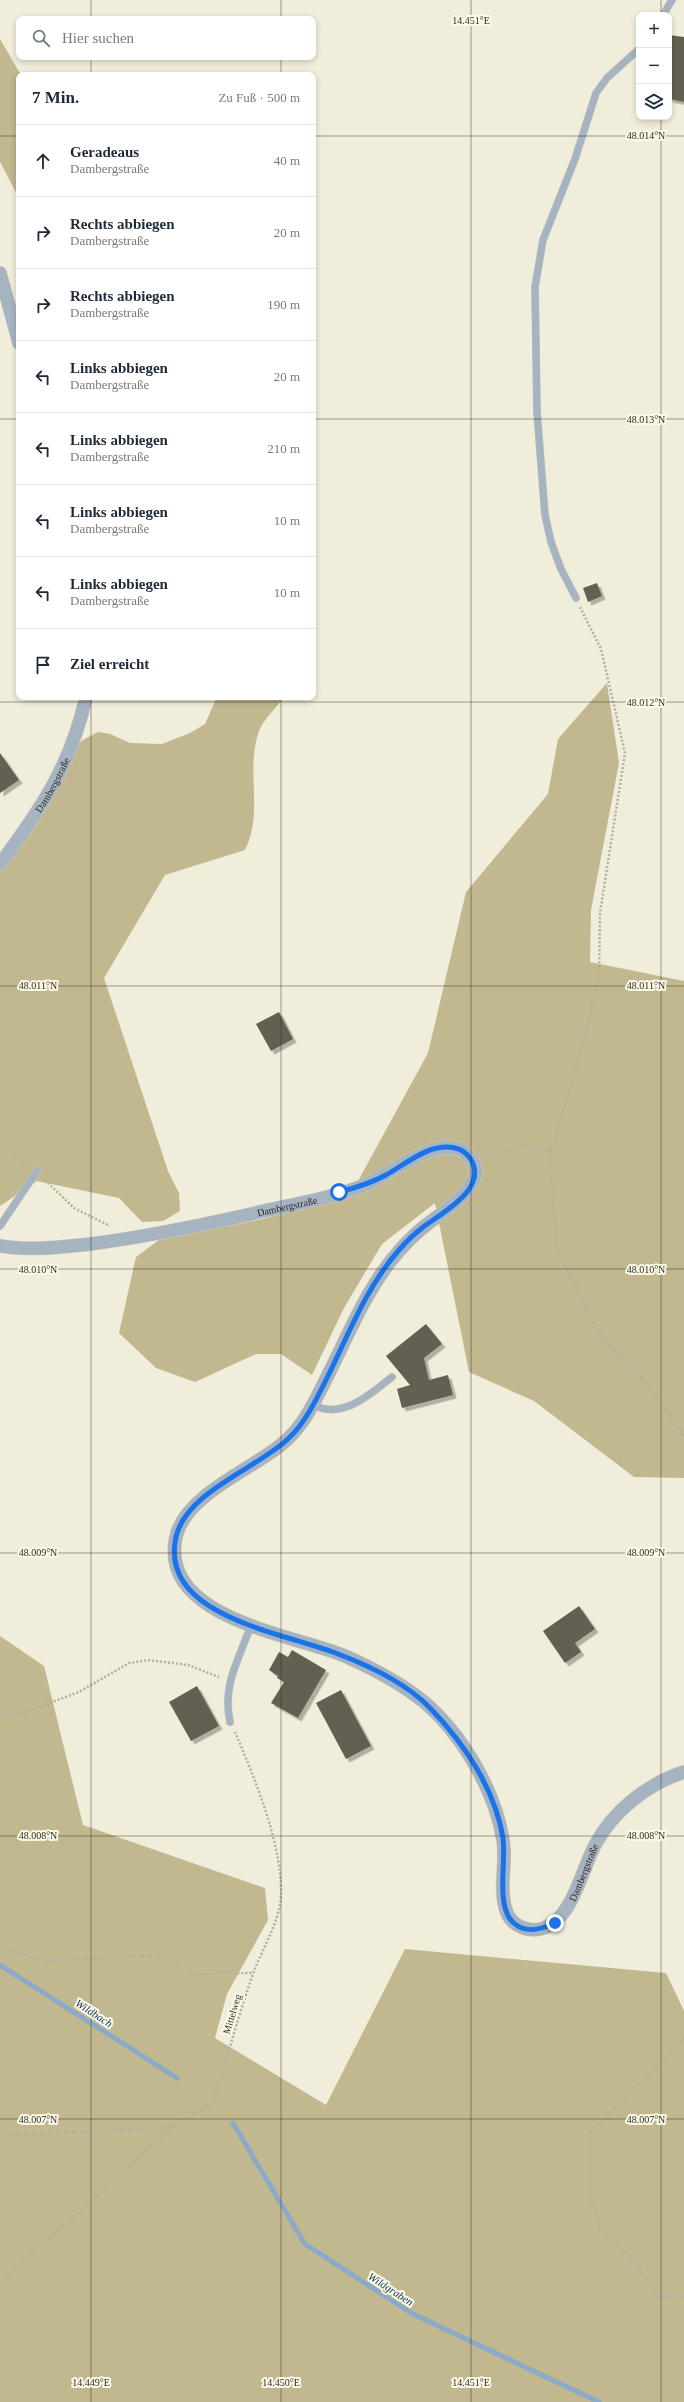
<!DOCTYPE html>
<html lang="de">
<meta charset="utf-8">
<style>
body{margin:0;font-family:Georgia,serif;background:#f6f6f7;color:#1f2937}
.controls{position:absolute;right:12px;top:12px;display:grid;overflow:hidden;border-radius:8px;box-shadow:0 2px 6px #0003}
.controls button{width:36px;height:36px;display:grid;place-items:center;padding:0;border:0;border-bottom:1px solid #e0e1e3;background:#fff;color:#1f2937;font:20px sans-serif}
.stop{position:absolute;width:12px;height:12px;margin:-9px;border:3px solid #1a73e8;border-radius:50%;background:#fff}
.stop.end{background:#1a73e8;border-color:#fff;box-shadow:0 1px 4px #0008}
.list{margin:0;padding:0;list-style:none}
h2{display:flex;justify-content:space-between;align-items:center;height:52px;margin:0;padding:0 16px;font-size:17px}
h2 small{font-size:13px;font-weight:400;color:#747a83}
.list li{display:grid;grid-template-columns:26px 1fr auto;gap:12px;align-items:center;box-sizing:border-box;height:72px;padding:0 16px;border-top:1px solid #e0e1e3}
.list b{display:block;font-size:15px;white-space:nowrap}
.list p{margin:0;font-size:13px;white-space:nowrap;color:#747a83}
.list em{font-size:13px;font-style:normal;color:#747a83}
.icon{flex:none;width:22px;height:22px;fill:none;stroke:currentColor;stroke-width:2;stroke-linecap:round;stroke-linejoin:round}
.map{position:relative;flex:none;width:684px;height:2402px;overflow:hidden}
.search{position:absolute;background:#fff;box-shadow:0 2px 6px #0003;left:16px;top:16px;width:300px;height:44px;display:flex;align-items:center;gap:10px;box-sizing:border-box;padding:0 14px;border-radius:8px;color:#747a83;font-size:15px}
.panel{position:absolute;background:#fff;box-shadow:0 2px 6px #0003;left:16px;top:72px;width:300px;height:628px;border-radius:8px}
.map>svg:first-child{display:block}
.forest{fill:#c1b890}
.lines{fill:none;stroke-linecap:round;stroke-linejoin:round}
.stream{stroke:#8baac7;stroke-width:5}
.building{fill:#636051;filter:url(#shadow)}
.service-casing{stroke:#cdcaba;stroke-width:8}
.minor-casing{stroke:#cdcaba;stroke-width:14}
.path{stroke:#b2afa1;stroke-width:2.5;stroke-dasharray:2 2;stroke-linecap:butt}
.service{stroke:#a6b4c2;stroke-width:7}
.minor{stroke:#a6b4c2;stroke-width:13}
.route{stroke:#1a73e8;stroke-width:5}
.ticks{fill:none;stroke:#2b2a23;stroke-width:1;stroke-opacity:0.45}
.labels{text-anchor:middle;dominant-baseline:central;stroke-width:4;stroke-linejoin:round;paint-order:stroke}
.street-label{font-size:10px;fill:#2b2a23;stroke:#fefae8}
.water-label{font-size:11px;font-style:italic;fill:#03365d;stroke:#fefae8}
.ticks-label{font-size:10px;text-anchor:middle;fill:#2b2a23;stroke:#fefae8;stroke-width:4;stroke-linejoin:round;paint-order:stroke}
</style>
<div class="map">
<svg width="684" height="2402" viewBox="0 0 684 2402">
<defs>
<filter id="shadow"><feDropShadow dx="3.5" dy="3.5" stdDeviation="0" flood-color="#0004"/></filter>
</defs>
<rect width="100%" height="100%" fill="#f1eddb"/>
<!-- forest -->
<path class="forest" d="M0 39 21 75H19V198L0 162Z
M607 683 619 763 591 910 590 962 684 981V1478L634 1477 534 1401 469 1372 435 1203 382 1244 344 1308 312 1375 281 1354H256L195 1382 156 1368 119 1333 136 1257 159 1240 267 1218 352 1192 428 1053 466 892 548 794 558 739Z
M217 697H284C277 707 263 720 259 731 245 770 264 813 245 850L165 875 104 978 168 1171 179 1193 180 1211 163 1221 142 1222 119 1198 37 1181 0 1206V871L22 840 81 741 98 732 110 734 130 743 162 744 190 733 205 724Z
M0 1636 44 1666 83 1825 265 1888 268 1920 227 1994 215 2038 326 2105 405 1949 666 1973 684 2011V2402H0Z"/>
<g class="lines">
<!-- stream -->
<path class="stream" d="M0 1965 177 2078
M233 2123 305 2244 411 2313 599 2402"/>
</g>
<!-- building -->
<path class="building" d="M669 35 684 37V102L669 99Z
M597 583 602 596 588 602 583 588Z
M0 753 19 780 0 793Z
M279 1012 293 1039 271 1051 256 1024Z
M426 1324 442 1344 424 1358 429 1380 448 1375 453 1395 402 1408 397 1389 410 1385 386 1356Z
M579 1606 595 1629 575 1643 581 1652 565 1663 543 1631Z
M292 1650 326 1670 298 1718 271 1703 284 1682 277 1678 278 1676 269 1670 279 1652 288 1657Z
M197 1686 219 1726 191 1741 169 1702Z
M341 1690 371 1746 346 1759 316 1703Z"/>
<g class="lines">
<!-- service casing -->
<g class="service-casing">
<path id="service" d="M663 15 672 0
M576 598 561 569 551 542 545 515 537 412 535 287 543 240 575 159 596 93 607 78 639 49
M0 1226 37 1171
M313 1405C343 1420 370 1394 392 1377
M230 1722C222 1684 239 1660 251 1625"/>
</g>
<!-- minor casing -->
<g class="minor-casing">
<g id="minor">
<path d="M0 273 19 343"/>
<path id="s1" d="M0 864C41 809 71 765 86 697"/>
<path id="s2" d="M0 1246C30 1251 60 1247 90 1244 145 1237 198 1226 251 1214 289 1205 329 1199 365 1185 390 1175 439 1133 464 1152 500 1178 443 1211 425 1226 416 1233 407 1242 399 1251 367 1287 349 1334 327 1377 315 1401 304 1426 282 1444 251 1470 185 1495 176 1537 158 1618 292 1634 345 1656 372 1668 399 1682 423 1701 462 1734 495 1790 503 1840 507 1863 498 1891 507 1913 513 1927 530 1933 544 1928 572 1919 582 1869 595 1845 613 1811 647 1784 684 1772"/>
</g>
</g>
<!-- path -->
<path class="path" d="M580 607 601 649 625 753 600 913 599 977 579 1060 551 1151 556 1248 600 1334 654 1392 684 1437
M0 1141 5 1148 28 1165
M486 1157 520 1145 551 1151
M45 1180 74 1208 110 1226
M0 1712 23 1713 79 1692 129 1663 149 1660 188 1665 219 1677
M0 1948 48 1961 159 1955 195 1974 253 1973
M684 2038 591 2132 590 2200 601 2230 627 2254 659 2297 677 2296 684 2298
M0 2136 170 2127 213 2104C226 2061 238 2017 253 1974 262 1949 279 1923 281 1897 283 1846 255 1779 235 1732
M0 2283 107 2187 170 2127"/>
<!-- service -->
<use href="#service" class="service"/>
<!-- minor -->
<use href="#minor" class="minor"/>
</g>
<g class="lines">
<!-- route -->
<path class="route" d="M339 1192C355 1188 371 1183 386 1175 406 1164 430 1142 455 1148 461 1149 466 1153 470 1158 490 1189 441 1213 422 1228 414 1234 406 1242 399 1250 367 1286 349 1333 328 1376 317 1398 306 1422 288 1439 256 1469 186 1492 176 1537 158 1617 286 1633 338 1654 370 1666 406 1683 430 1708 464 1743 495 1789 503 1838 506 1861 497 1901 510 1919 522 1935 540 1930 555 1923"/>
</g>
<!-- ticks -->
<path class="ticks" d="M91 0V19M281 0V19M471 0V2402M661 0V15M91 57V75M281 57V75M661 117V2402M0 136H19M313 136H684M0 419H19M313 419H684M91 697V2402M281 697V2402M0 702H684M0 986H684M0 1269H684M0 1553H684M0 1836H684M0 2119H684"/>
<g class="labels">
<!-- street labels -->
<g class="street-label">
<text stroke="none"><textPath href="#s1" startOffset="95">Dambergstraße</textPath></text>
<text stroke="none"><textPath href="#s2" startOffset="291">Dambergstraße</textPath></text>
<text stroke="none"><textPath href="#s2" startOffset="1656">Dambergstraße</textPath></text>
<text transform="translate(232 2014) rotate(-73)">Mittelweg</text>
</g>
<!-- water labels -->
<g class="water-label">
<text transform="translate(94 2013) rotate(33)">Wildbach</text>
<text transform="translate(391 2289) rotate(33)">Wildgraben</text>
</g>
</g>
<g class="ticks-label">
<text x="471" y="24">14.451°E</text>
<text x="646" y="139">48.014°N</text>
<text x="646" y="423">48.013°N</text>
<text x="646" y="706">48.012°N</text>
<text x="38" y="989">48.011°N</text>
<text x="646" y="989">48.011°N</text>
<text x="38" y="1273">48.010°N</text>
<text x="646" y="1273">48.010°N</text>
<text x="38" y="1556">48.009°N</text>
<text x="646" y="1556">48.009°N</text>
<text x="38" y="1839">48.008°N</text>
<text x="646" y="1839">48.008°N</text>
<text x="38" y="2123">48.007°N</text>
<text x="646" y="2123">48.007°N</text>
<text x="91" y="2386">14.449°E</text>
<text x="281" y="2386">14.450°E</text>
<text x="471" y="2386">14.451°E</text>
</g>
</svg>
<div class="controls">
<button>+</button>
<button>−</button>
<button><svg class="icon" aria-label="layers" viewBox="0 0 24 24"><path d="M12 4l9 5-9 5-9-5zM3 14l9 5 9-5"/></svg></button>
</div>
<div class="stop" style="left:339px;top:1192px"></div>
<div class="stop end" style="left:555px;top:1923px"></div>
<div class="search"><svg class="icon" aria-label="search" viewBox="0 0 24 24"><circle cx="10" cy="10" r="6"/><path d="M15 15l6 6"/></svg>Hier suchen</div>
<section class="panel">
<h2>7 Min.<small>Zu Fuß · 500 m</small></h2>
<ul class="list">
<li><svg class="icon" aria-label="ahead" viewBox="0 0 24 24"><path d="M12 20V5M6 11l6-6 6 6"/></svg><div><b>Geradeaus</b><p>Dambergstraße</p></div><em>40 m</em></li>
<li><svg class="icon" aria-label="right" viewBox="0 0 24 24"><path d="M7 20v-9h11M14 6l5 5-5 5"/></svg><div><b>Rechts abbiegen</b><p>Dambergstraße</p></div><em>20 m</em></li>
<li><svg class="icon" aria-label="right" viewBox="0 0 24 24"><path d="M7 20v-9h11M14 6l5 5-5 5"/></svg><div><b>Rechts abbiegen</b><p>Dambergstraße</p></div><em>190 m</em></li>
<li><svg class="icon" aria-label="left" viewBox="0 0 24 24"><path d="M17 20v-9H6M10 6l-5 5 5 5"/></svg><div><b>Links abbiegen</b><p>Dambergstraße</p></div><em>20 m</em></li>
<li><svg class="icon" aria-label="left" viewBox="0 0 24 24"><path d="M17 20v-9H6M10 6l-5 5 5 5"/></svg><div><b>Links abbiegen</b><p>Dambergstraße</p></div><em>210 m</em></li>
<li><svg class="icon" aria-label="left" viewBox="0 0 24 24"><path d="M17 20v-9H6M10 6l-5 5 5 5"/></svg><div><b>Links abbiegen</b><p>Dambergstraße</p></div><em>10 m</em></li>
<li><svg class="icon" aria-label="left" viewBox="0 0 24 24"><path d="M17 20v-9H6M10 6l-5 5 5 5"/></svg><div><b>Links abbiegen</b><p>Dambergstraße</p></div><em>10 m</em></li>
<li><svg class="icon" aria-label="arrive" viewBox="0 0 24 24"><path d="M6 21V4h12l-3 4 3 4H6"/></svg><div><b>Ziel erreicht</b></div></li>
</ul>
</section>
</div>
